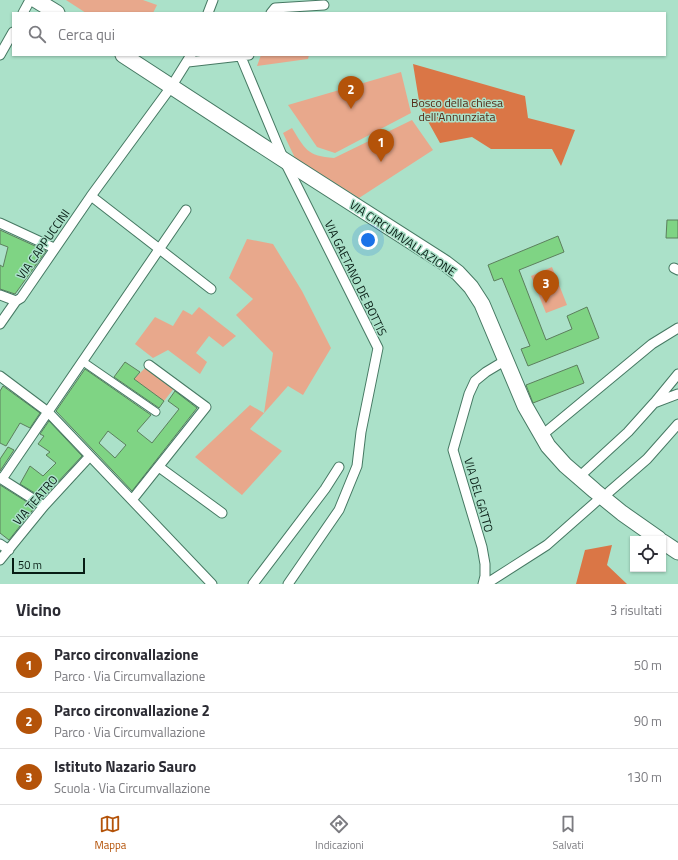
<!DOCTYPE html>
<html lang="it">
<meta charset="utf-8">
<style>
body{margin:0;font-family:"Titillium Web",sans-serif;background:#f2f2f3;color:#2b2b33}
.controls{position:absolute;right:12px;bottom:12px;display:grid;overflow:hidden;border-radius:0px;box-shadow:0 1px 3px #0004}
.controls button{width:36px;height:36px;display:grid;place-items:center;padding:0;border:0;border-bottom:1px solid #e1e1e2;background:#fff;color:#2b2b33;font:20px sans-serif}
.scale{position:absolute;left:12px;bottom:10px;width:73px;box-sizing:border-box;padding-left:4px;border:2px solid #071c14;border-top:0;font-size:11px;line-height:14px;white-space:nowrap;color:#071c14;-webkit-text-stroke:3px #abe1c9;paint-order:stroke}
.you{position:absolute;left:368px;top:240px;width:14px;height:14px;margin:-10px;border:3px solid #fff;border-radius:50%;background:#1a73e8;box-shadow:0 0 0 6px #1a73e833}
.badge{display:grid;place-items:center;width:26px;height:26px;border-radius:50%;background:#b45309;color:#fff;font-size:13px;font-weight:700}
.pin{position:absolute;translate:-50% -33px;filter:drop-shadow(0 1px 2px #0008)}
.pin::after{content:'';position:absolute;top:21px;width:14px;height:12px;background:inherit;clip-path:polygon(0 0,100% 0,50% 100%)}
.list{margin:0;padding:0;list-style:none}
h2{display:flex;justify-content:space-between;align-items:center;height:52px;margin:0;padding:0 16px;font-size:17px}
h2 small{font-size:13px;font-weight:400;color:#7c7c81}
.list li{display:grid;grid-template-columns:26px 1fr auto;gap:12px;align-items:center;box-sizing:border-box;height:56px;padding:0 16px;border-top:1px solid #e1e1e2}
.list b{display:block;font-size:15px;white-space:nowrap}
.list p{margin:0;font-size:13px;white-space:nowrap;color:#7c7c81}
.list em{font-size:13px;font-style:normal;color:#7c7c81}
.icon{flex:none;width:22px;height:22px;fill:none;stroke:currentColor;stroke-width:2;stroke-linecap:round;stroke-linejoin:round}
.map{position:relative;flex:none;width:678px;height:584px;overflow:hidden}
.search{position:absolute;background:#fff;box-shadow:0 1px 3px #0004;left:12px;right:12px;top:12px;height:44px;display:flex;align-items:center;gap:10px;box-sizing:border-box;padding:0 14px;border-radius:0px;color:#7c7c81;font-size:15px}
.sheet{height:220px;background:#fff}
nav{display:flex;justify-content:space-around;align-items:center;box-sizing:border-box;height:56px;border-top:1px solid #e1e1e2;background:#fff;font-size:11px;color:#7c7c81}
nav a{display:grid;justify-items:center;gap:2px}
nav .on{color:#b45309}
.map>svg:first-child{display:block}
.green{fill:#e8a88c}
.forest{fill:#da7646}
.building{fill:#7fd484;stroke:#5c7f5d;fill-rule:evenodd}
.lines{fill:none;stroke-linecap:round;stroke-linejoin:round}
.pedestrian-casing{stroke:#467963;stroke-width:9}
.minor-casing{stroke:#467963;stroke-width:11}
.primary-casing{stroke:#467963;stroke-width:17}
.pedestrian{stroke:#fff;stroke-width:7}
.minor{stroke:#fff;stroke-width:9}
.primary{stroke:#fff;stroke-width:15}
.labels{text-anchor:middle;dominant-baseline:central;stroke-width:3;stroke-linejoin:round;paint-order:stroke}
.park-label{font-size:12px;fill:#542b17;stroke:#abe1c9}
.street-label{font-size:12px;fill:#071c14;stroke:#abe1c9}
</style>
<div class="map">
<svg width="678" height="584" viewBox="0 0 678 584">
<rect width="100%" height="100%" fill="#abe1c9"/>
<!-- green -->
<path class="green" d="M66 0H143L157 5 153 13H86Z
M261 55H309L308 59 257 66Z
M401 72 411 113 335 153 317 147 288 105Z
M412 120 433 150 359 198 295 158 283 133 292 128C305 149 307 156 334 158Z
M247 239 273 244 302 291 331 348 303 395 288 386 250 429 282 451 242 495 195 457 250 405 264 413 273 353 236 315 253 299 229 278Z
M552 267 567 305 546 313 531 276Z
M199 307 236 336 223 347 209 336 196 353 207 362 200 374 168 350 153 358 135 344 155 317 173 326 183 310 192 315Z
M146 367 175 387 164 401 134 379Z"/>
<!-- forest -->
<path class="forest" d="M413 64 525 96 528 118 575 130 561 166 552 149H491L472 137 440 143 420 107Z
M612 545 607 565 627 584H576L585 550Z"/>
<!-- building -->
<path class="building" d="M667 220H678V238H666Z
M0 230 46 251 15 294 0 289V265L3 267 8 247 0 244Z
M558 236 564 252 519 270 546 340 572 329 567 316 587 307 599 338 528 366 521 349 530 346 502 278 494 281 488 265Z
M125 362 140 372 134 379 164 401 159 408 114 377Z
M577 365 584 383 533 403 526 385Z
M85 369 151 415 137 431 152 443 179 409 168 401 175 391 197 408 132 491 56 411ZM108 431 126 445 115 458 99 443Z
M3 386 40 413 30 428 20 423 6 446 0 443V391Z
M49 421 82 456 43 498 20 484 30 466 43 476 56 463 46 455 50 452 38 444 44 436 40 434Z
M8 447 14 450 0 471V459Z
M0 485 35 507 9 540 0 533Z"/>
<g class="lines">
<!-- pedestrian casing -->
<g class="pedestrian-casing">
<path id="pedestrian" d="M82 361 156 412"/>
</g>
<!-- minor casing -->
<g class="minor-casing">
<path id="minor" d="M23 13 30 0
M208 13 213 0
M271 13 275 8 324 5
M0 55 13 32
M241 57 284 160 378 348 361 432 357 466 339 510 288 584
M188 62 249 55
M91 196 211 289
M0 223 54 248
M674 268 678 270
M0 295 16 301
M0 324 16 301 21 298 91 196 171 87 191 55
M0 376 48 412 212 584
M655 402 678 374
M541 436 652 344 678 328
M159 467 222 513
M579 477 628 432 654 403 678 394
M0 478 44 506
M2 479 186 210
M609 492 647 459 678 424
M132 500 206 407 149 365
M0 544 9 550
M0 560 44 506 90 456
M253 584 325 489 339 467
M483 584 485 576V564L482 547 453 450 469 394 475 381 486 372 506 360
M486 584 547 545 598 500"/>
</g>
<!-- primary casing -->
<g class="primary-casing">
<path id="primary" d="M36 0 57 13
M123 55 284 160 445 263 458 273 471 287 482 304 525 406 548 446 565 465 595 491 622 513 659 539
M663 542 678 552"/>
</g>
<!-- pedestrian -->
<use href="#pedestrian" class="pedestrian"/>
<!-- minor -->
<use href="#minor" class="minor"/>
<!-- primary -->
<use href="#primary" class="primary"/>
</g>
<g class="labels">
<!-- park labels -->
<g class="park-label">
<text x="457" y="102">Bosco della chiesa<tspan x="457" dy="14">dell'Annunziata</tspan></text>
</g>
<!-- street labels -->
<g class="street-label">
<text transform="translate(403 238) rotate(34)">VIA CIRCUMVALLAZIONE</text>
<text transform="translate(43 244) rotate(-55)">VIA CAPPUCCINI</text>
<text transform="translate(356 278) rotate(64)">VIA GAETANO DE BOTTIS</text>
<text transform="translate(479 495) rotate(74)">VIA DEL GATTO</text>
<text transform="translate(35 500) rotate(-49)">VIA TEATRO</text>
</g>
</g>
</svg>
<div class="controls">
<button><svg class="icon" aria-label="locate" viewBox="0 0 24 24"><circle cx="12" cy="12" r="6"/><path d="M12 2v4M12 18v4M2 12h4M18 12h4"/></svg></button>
</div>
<div class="scale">50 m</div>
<div class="you"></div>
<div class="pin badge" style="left:381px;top:162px">1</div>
<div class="pin badge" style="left:351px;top:109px">2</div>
<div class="pin badge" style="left:546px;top:303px">3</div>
<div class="search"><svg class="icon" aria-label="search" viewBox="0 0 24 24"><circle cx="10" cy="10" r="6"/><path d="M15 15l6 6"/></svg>Cerca qui</div>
</div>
<section class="sheet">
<h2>Vicino<small>3 risultati</small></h2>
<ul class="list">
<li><span class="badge">1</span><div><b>Parco circonvallazione</b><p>Parco · Via Circumvallazione</p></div><em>50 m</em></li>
<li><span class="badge">2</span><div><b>Parco circonvallazione 2</b><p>Parco · Via Circumvallazione</p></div><em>90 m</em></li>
<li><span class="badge">3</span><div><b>Istituto Nazario Sauro</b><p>Scuola · Via Circumvallazione</p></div><em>130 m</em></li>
</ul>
</section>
<nav>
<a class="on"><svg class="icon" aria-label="map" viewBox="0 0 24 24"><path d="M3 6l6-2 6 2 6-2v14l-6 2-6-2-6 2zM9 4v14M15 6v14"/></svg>Mappa</a>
<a><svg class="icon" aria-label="directions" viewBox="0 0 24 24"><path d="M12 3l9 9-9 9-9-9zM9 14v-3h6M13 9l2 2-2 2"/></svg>Indicazioni</a>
<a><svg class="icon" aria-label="saved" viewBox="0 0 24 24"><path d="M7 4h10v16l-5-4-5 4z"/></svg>Salvati</a>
</nav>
